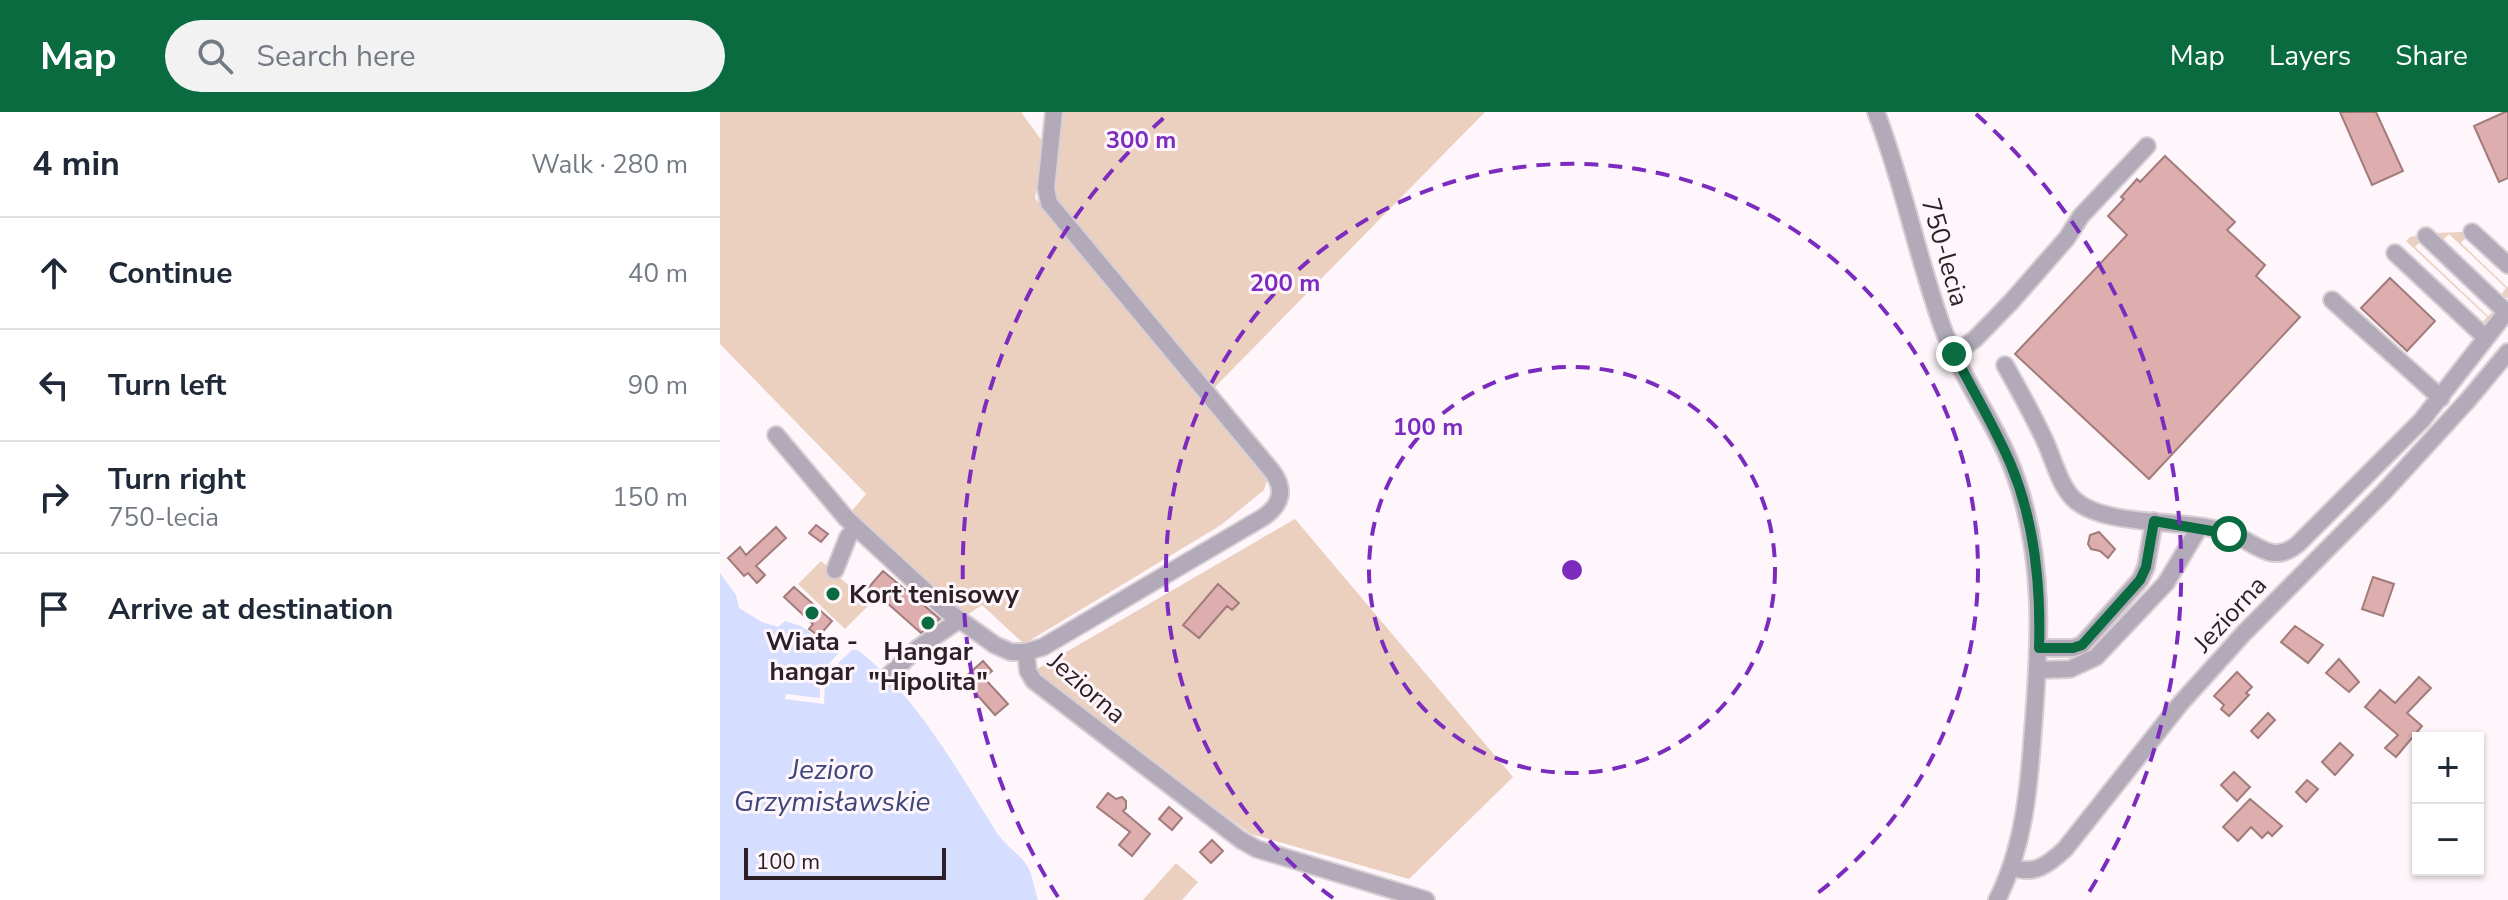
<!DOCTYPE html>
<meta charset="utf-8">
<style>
body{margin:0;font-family:"Nunito Sans",sans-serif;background:#f2f2f3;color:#1f2937}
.controls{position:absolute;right:24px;bottom:24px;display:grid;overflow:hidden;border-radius:0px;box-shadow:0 2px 6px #0004}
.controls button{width:72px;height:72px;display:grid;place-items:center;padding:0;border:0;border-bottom:2px solid #e0e1e3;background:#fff;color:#1f2937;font:40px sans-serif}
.scale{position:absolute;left:24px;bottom:20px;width:202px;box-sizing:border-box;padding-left:8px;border:4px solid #2c1f26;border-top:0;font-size:22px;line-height:28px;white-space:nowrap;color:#2c1f26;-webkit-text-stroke:6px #fef6fa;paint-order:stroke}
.stop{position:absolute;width:24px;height:24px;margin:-18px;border:6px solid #0a6b40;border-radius:50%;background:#fff}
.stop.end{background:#0a6b40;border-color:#fff;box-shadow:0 2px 8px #0008}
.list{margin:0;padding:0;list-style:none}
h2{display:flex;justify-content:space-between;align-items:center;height:104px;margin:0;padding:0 32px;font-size:34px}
h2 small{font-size:26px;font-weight:400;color:#747a83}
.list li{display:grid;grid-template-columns:52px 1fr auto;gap:24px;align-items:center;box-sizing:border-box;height:112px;padding:0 32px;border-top:2px solid #e0e1e3}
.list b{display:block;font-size:30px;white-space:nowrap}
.list p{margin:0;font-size:26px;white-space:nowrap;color:#747a83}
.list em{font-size:26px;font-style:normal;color:#747a83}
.icon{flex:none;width:44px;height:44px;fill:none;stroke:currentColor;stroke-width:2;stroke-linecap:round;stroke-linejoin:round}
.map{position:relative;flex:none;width:1788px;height:788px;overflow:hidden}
header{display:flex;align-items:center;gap:48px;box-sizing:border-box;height:112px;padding:0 40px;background:#0a6b40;color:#fff}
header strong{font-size:38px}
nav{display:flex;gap:44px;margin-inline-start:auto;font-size:28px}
.search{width:560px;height:72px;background:#f2f2f3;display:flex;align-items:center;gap:20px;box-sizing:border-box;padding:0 28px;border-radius:44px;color:#747a83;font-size:30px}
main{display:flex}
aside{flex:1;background:#fff}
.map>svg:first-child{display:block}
.green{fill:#ebd0c0}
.water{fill:#d6deff}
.pier{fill:#fef6fa}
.building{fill:#deadad;stroke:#a27b7b;stroke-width:2}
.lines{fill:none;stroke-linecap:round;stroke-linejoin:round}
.minor-casing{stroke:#d8cfd4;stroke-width:20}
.minor{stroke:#b2aab9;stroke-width:16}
.route{stroke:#0a6b40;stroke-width:10}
.ring{fill:none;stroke:#7b2cbf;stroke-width:4;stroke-dasharray:14 10}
.poi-dot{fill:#0a6b40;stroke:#fef6fa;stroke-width:3}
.labels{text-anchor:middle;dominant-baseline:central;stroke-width:6;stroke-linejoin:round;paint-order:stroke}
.street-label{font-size:26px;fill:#2c1f26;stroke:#fef6fa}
.poi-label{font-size:26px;font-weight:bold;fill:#2c1f26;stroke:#fef6fa}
.water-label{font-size:28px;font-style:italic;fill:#3d467a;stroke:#fef6fa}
.centre{fill:#7b2cbf;stroke:#fef6fa;stroke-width:4}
.ring-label{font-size:24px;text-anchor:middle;font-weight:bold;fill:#7b2cbf;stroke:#fef6fa;stroke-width:6;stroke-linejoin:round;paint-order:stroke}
</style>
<header>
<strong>Map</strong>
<div class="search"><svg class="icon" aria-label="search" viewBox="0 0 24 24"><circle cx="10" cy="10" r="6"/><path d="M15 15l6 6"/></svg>Search here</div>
<nav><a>Map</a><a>Layers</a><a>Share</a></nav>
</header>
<main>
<aside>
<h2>4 min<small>Walk · 280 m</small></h2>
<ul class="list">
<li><svg class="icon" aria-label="ahead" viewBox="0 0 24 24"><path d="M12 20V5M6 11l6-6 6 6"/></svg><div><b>Continue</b></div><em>40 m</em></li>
<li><svg class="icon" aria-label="left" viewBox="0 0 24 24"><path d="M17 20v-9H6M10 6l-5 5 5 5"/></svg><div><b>Turn left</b></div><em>90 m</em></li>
<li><svg class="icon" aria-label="right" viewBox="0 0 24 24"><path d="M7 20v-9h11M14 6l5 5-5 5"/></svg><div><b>Turn right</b><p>750-lecia</p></div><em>150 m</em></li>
<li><svg class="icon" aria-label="arrive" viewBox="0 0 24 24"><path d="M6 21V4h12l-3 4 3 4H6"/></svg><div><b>Arrive at destination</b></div></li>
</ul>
</aside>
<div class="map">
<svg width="1788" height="788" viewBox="0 0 1788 788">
<rect width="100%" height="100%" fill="#fef6fa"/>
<!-- green -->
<path class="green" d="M0 0H301L325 33 315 86 547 368 544 378 501 413 304 532 262 493 244 505 130 401 146 382 0 232Z
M342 0H765L493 277 335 89Z
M1744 120 1747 124 1741 131 1788 176V186L1780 184 1786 176 1729 122 1722 129 1712 121Z
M1699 123 1703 127 1695 135 1768 204 1775 198 1776 203 1765 214 1760 213 1767 205 1686 129 1690 125Z
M575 407 793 665 689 767 531 722 319 567 317 557Z
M101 449 150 492 125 517 78 472Z
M456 751 478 770 462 788H423Z"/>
<!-- water -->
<path class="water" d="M0 461 16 483 19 496 42 510 58 515 65 509 81 514 125 545 132 538H138C198 586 236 656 277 721 285 733 298 741 306 752 313 762 314 777 318 788H0Z"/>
<!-- pier -->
<path class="pier" d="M130 535 132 537 105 565 104 592 65 587 66 582 100 586V562L122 537 125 540Z"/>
<!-- building -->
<path class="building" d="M1620 0H1656L1683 59 1652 73Z
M1785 0H1788V66L1779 70 1754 14Z
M1445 44 1515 110 1507 118 1545 153 1536 164 1580 205 1429 367 1295 242 1407 123 1388 104 1404 87 1401 85 1417 67 1420 70Z
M1670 166 1715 209 1687 239 1641 196Z
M96 413 108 422 101 430 89 421Z
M56 415 66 426 36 454 45 463 37 471 28 461 24 464 8 446 20 435 26 443Z
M1379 420 1395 437 1388 446 1380 439 1371 437 1368 432 1370 423Z
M163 459 220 507 217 509 201 521 149 475Z
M1653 465 1674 472 1663 504 1642 497Z
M498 472 519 491 512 498 507 494 479 526 463 513Z
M74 475 112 509 99 524 89 517 93 512 64 485Z
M1575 514 1603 533 1588 551 1561 530Z
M1619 547 1639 570 1629 580 1606 561Z
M263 549 272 559 264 566 288 592 275 603 243 567Z
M1517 560 1532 575 1526 581 1529 583 1509 604 1501 597 1504 593 1494 584Z
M1699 565 1711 576 1687 601 1702 614 1676 645 1665 636 1678 623 1645 595 1660 578 1675 591Z
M1548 601 1555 608 1538 626 1531 619Z
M1620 631 1633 643 1615 663 1602 650Z
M1514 660 1530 675 1517 689 1501 673Z
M1587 668 1598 677 1586 690 1576 680Z
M388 681 396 687 402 685 406 689V696L403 699 430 722 412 744 399 733 410 720 377 695Z
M1530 687 1562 714 1552 724 1548 720 1542 726 1531 715 1518 729 1503 715Z
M449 695 462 706 452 718 439 707Z
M492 728 503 739 491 751 480 740Z"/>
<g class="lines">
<!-- minor casing -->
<g class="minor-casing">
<path id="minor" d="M1156 0C1183 70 1197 144 1222 214 1241 267 1278 313 1296 366 1325 449 1320 532 1313 618 1309 676 1304 735 1277 788
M1752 120 1788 153
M1706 124 1786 200
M1675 141 1766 226
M1612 188 1721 286
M1234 242 1255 227 1291 190 1347 126 1361 104 1427 34
M1285 253C1299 278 1313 303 1325 329 1334 348 1340 376 1356 389 1392 419 1483 403 1523 427 1543 439 1558 449 1578 432L1702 308 1788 198
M56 323 126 406 226 498 275 533 291 540H306L308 559 314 569 521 728 537 737 706 788
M115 458 128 425 136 415
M1319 536H1353L1362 533 1420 468 1426 455 1434 409
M306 540 323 535 542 406C562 393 566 377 551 358L329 91 326 76 334 0
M1318 558 1350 557 1376 545 1446 471 1479 416
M167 565 198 536 239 508
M1292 755C1314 764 1329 752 1345 737L1460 592 1524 521 1663 381 1748 288 1788 240"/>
</g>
<!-- minor -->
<use href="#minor" class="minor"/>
</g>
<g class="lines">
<!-- route -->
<path class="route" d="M1234 242C1253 279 1275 315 1291 353 1315 411 1321 474 1319 536H1353L1362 533 1420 468 1426 455 1434 409 1509 422"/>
</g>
<!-- distance rings -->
<g class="ring">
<circle cx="852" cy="458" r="203"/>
<path d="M613 786A406 406 0 1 1 1091 786"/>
<path d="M338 785A609 609 0 0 1 448 2M1256 2A609 609 0 0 1 1366 785"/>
</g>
<!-- markers -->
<g class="poi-dot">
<circle cx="113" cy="482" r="8"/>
<circle cx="92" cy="501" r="8"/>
<circle cx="208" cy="511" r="8"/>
</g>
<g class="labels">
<!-- street labels -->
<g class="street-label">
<text transform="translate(1225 140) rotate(74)">750-lecia</text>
<text transform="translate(1510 502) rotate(-47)">Jeziorna</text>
<text transform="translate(367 576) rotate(41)">Jeziorna</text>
</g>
<!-- poi labels -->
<g class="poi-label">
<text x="129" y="482" text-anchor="start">Kort tenisowy</text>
<text x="92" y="529">Wiata -<tspan x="92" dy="30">hangar</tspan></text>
<text x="208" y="539">Hangar<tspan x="208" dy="30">"Hipolita"</tspan></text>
</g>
<!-- water labels -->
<g class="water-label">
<text x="112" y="658">Jezioro<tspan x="112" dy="32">Grzymisławskie</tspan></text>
</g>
</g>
<circle cx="852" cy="458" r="12" class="centre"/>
<g class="ring-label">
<text x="421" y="36">300 m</text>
<text x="565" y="179">200 m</text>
<text x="708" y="323">100 m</text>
</g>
</svg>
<div class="controls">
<button>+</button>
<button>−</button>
</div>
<div class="scale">100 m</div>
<div class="stop" style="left:1509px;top:422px"></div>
<div class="stop end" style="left:1234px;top:242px"></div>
</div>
</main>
